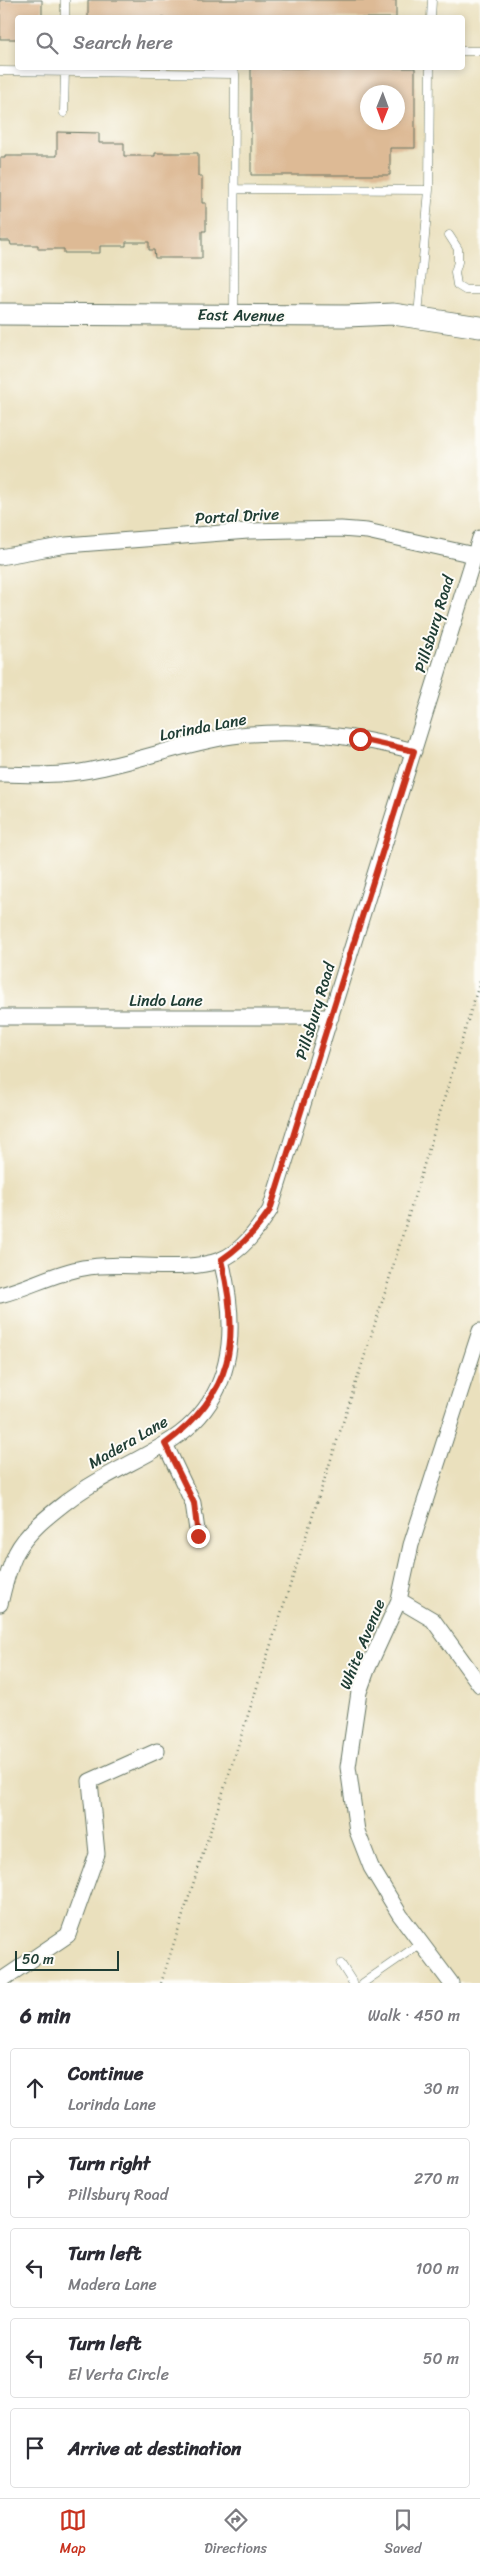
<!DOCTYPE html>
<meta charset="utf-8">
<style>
body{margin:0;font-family:Sriracha,sans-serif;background:#f7f7f7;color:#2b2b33}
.compass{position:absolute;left:360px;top:85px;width:45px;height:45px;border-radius:50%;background:#fff;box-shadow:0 2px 8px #0003;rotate:181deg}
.scale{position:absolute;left:15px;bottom:12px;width:104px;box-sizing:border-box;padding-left:5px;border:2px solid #1f3d34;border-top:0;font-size:14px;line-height:18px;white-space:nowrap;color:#1f3d34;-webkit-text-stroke:4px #fdfcf7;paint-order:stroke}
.stop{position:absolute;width:15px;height:15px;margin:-11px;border:4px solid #c8321e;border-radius:50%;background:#fff}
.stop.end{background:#c8321e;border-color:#fff;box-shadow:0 1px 5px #0008}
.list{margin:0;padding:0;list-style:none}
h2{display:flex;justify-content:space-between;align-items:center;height:65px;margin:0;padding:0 20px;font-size:21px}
h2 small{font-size:16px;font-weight:400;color:#7c7c81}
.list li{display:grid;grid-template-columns:32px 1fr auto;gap:15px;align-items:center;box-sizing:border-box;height:80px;margin:0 10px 10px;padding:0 10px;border:1px solid #e1e1e2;border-radius:5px}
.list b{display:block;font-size:19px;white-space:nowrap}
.list p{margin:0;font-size:16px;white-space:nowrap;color:#7c7c81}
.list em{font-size:16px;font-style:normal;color:#7c7c81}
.icon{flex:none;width:28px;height:28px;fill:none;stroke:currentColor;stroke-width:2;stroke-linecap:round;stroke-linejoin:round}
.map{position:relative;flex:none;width:480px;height:1983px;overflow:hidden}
.search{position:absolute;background:#fff;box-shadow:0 2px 8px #0003;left:15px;right:15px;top:15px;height:55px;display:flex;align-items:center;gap:12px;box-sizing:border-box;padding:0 18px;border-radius:5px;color:#7c7c81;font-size:19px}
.sheet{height:515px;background:#fff}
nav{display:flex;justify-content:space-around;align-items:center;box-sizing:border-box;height:70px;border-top:1px solid #e1e1e2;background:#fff;font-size:14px;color:#7c7c81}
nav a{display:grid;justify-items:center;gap:2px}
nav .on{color:#c8321e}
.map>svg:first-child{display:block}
.building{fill:#ddba95;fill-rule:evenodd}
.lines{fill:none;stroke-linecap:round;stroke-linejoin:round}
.service-casing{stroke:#667664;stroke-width:9}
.minor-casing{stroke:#667664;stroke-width:17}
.secondary-casing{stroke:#667664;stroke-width:23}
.path{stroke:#667664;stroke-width:2.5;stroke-dasharray:1 4;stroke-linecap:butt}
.service{stroke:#fff;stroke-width:8}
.minor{stroke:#fff;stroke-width:15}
.secondary{stroke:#fff;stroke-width:21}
.route{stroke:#c8321e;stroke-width:6}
.labels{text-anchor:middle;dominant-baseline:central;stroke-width:4;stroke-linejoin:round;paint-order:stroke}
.street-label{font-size:16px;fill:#1f3d34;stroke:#fdfcf7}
</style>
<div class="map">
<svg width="480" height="1983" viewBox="0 0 480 1983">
<rect width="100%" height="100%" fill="#fdfcf7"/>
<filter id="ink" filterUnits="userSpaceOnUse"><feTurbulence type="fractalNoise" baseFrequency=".02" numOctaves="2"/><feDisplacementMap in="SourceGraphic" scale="10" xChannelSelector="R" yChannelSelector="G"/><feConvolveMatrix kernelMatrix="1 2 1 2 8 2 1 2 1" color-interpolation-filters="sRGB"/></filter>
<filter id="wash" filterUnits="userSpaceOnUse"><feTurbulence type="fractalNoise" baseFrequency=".0096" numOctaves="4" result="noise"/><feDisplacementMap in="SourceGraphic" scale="20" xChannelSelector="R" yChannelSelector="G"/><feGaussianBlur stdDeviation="1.12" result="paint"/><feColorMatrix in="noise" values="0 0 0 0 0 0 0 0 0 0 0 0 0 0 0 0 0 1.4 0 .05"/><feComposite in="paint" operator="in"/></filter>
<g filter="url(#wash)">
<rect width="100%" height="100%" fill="#eae0bd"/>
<g id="blocks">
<!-- building -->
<path class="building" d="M0 0H42V18H18V39H0Z
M88 0H396V18H88Z
M251 68H415V148H390V175H251ZM368 92H398V122H368Z
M57 132 99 133V143H124V156H155V153H198V176H202V203H206V231H202V258H155L154 250H149V242H126V246H100V253H64V249H38V245H11L10 241H0V158H5V156H57Z"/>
</g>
</g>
<g filter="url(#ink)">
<use href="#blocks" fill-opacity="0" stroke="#667664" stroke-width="1"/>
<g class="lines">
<!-- service casing -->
<g class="service-casing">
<path id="service" d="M65 18V0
M431 18 432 0
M462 51H480
M0 71 235 74 234 315
M64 113 65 68
M235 189 429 190
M449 235 458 249V262L455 272 457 285 465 290H480
M418 316 429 190 430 68
M341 1964 353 1983
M363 1983 421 1943"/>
</g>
<!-- minor casing -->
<g class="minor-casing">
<path id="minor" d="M0 557 66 545 248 531 341 529 367 531 474 555
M0 774C30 775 62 776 91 770 139 761 185 743 232 736 295 728 353 735 414 751
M0 1017H331
M0 1295C28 1288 54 1273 83 1268 125 1260 183 1274 220 1260 242 1252 258 1229 270 1210L480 538
M165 1444 193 1503 198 1537
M399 1600 433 1620 480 1685
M0 1604C4 1586 8 1570 16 1553 27 1532 48 1516 66 1502 97 1478 132 1464 165 1444 235 1403 239 1331 221 1260
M0 1981 68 1935 97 1854 90 1781 157 1751
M451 1983 400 1915 371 1867 357 1831 348 1767 359 1692 367 1670 399 1600 411 1545 480 1331"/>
</g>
<!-- secondary casing -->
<g class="secondary-casing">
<path id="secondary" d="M0 314 347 316 393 314 480 327"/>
</g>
<!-- path -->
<path class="path" d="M161 1983 384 1296 480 981"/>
<!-- service -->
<use href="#service" class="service"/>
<!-- minor -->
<use href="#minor" class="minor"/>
<!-- secondary -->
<use href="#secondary" class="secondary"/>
</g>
</g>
<g class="lines" filter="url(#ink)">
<!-- route -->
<path class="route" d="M198 1536 194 1503 165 1444C234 1393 241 1339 221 1260 242 1246 256 1231 270 1210L414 751 360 739"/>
</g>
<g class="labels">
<!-- street labels -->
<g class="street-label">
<text transform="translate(241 315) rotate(1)">East Avenue</text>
<text transform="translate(237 516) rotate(-3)">Portal Drive</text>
<text transform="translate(434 624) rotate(-73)">Pillsbury Road</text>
<text transform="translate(203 727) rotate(-11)">Lorinda Lane</text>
<text x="166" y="1000">Lindo Lane</text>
<text transform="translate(315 1011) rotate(-73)">Pillsbury Road</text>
<text transform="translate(128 1442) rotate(-30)">Madera Lane</text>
<text transform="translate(362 1644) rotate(-68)">White Avenue</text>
</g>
</g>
</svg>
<svg class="compass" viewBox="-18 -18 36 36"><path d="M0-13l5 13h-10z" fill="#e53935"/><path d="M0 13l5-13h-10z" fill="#7c7c81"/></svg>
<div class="scale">50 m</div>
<div class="stop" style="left:360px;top:739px"></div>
<div class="stop end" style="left:198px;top:1536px"></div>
<div class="search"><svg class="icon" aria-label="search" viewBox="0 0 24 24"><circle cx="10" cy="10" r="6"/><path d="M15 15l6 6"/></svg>Search here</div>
</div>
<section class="sheet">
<h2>6 min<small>Walk · 450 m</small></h2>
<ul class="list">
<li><svg class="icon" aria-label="ahead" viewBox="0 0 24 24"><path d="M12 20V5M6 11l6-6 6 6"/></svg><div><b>Continue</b><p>Lorinda Lane</p></div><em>30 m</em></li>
<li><svg class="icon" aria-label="right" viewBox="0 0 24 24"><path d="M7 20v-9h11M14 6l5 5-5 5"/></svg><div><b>Turn right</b><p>Pillsbury Road</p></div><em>270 m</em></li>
<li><svg class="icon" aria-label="left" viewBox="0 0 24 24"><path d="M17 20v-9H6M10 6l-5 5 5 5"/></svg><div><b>Turn left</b><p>Madera Lane</p></div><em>100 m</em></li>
<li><svg class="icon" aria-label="left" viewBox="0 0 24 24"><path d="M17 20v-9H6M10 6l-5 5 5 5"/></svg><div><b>Turn left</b><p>El Verta Circle</p></div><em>50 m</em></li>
<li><svg class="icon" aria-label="arrive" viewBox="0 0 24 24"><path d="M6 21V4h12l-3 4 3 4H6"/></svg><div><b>Arrive at destination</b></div></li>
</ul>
</section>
<nav>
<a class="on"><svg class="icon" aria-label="map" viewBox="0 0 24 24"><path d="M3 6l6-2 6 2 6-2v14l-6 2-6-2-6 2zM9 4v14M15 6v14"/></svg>Map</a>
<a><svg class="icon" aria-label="directions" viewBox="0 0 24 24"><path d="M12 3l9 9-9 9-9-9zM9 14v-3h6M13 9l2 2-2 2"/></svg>Directions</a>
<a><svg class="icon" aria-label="saved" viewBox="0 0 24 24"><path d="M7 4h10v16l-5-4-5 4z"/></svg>Saved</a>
</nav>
